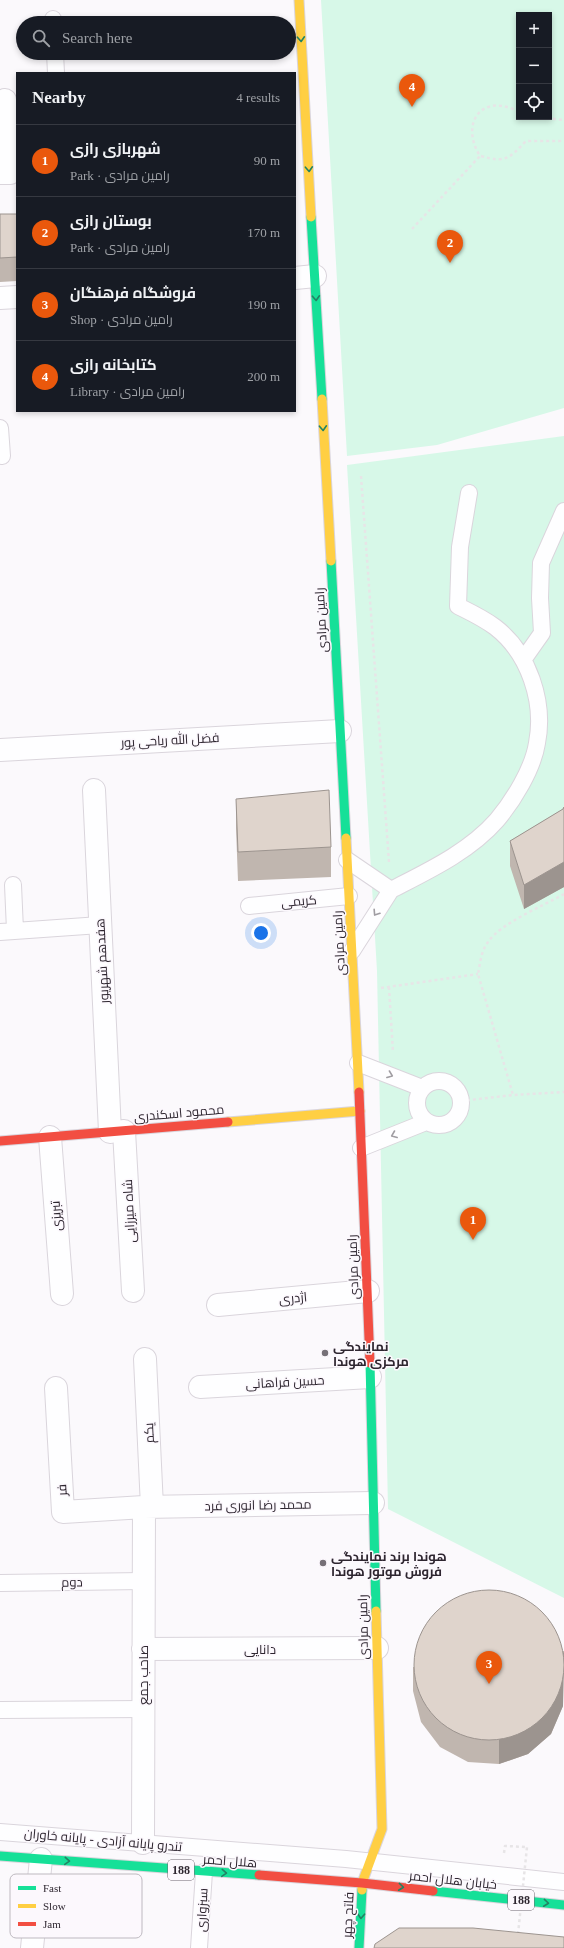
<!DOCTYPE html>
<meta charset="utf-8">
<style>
body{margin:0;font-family:"Times New Roman",Cairo,serif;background:#20242c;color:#f1f3f6}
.controls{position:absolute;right:12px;top:12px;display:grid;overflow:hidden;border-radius:0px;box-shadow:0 2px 6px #0003}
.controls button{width:36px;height:36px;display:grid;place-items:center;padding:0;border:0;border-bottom:1px solid #363941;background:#171b24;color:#f1f3f6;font:20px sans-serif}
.you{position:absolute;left:261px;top:933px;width:14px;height:14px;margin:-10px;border:3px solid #fff;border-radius:50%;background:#1a73e8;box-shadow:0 0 0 6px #1a73e833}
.badge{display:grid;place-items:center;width:26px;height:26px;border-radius:50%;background:#ea580c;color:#fff;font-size:13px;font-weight:700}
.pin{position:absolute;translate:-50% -33px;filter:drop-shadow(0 1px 2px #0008)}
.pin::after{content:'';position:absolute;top:21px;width:14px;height:12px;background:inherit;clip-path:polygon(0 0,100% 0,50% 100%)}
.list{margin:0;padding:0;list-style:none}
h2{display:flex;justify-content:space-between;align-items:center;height:52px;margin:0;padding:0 16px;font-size:17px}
h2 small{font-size:13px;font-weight:400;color:#9ea1a6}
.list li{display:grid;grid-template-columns:26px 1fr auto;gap:12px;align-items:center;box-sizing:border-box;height:72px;padding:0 16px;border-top:1px solid #363941}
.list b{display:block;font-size:15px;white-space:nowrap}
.list p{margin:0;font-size:13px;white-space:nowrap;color:#9ea1a6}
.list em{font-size:13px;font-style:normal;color:#9ea1a6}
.icon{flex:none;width:22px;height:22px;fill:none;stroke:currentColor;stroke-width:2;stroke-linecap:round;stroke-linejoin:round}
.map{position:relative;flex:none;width:564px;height:1948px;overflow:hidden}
.search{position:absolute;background:#171b24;box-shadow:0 2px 6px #0003;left:16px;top:16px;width:280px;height:44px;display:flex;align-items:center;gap:10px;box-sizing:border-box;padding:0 14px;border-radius:22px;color:#9ea1a6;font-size:15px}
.panel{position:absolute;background:#171b24;box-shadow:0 2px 6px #0003;left:16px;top:72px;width:280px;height:340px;border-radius:0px}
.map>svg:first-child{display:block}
.green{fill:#d7f8e8;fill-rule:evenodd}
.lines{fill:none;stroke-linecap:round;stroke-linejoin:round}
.lane-casing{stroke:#dad5dc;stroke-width:18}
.street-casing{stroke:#dad5dc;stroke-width:24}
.fast-casing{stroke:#dad5dc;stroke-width:11}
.slow-casing{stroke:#dad5dc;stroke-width:11}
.jam-casing{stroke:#dad5dc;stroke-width:11}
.path{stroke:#e7e5e7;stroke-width:2.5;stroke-dasharray:3 3;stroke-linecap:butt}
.lane{stroke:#fefeff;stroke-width:16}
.street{stroke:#fefeff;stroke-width:22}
.fast{stroke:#16e098;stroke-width:9}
.slow{stroke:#ffcf43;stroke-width:9}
.jam{stroke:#f24e42;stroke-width:9}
.path-bridge{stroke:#e7e5e7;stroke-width:2.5;stroke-dasharray:3 3;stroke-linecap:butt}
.wall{fill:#c0b6af}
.shaded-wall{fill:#9c948f}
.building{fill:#dfd4cc;stroke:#9c948f}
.oneway{stroke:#228364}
.oneway2{stroke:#a09da2}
.poi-dot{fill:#767077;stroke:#fcf8fd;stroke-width:1.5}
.labels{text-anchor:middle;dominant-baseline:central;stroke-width:3;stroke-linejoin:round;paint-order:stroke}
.shield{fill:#fcf8fd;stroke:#6c656e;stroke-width:1}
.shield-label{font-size:12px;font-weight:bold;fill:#2e2630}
.street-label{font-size:13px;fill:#2e2630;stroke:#fcf8fd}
.poi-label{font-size:13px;font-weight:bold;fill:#2e2630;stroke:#fcf8fd;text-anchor:start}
.key{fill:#fcf8fd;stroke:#beb9c0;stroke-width:1}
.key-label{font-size:11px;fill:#2e2630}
</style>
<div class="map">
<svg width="564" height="1948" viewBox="0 0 564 1948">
<rect width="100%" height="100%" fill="#fbf9fc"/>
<!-- green -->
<path class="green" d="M321 0H564V408L437 445 347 456ZM519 15H549V117H519Z
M564 436V1598L388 1509 377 971 347 465Z"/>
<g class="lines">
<!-- lane casing -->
<g class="lane-casing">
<path id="lane" d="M53 19V23
M55 53 56 73
M0 428 2 456
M523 660 542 633 540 598 541 563 564 511
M347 860 391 890 352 951
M13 885 15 930
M391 890C428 871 469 852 497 820 513 801 533 769 537 743 545 702 529 653 495 627 483 618 470 612 458 606L460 547 469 493
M249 906 349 896
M0 932 100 925
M358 1063 422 1088
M417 1103a22 22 0 1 1 44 0a22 22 0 1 1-44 0Z
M361 1148 426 1122
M0 1583 143 1581
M0 1710 143 1709
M0 1832 346 1859 564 1882
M199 1948 204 1872"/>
</g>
<!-- street casing -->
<g class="street-casing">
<path id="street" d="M0 173H10L5 100
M295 278 315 276
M0 298 17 297
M0 750 340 731
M94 790 110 1132
M124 1131 133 1291
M50 1137 62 1294
M218 1305 368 1291
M145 1359 152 1507
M200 1387 370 1377
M56 1388 63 1512 144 1507 373 1503
M143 1649 377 1648
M143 1843 144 1507
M32 1948 41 1859"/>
</g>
<!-- fast casing -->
<g class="fast-casing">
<path id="fast" d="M311 217 322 399
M331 561 346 838
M370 1363 376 1611
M0 1856 259 1875
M433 1891 564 1905
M359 1948 362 1890"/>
</g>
<!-- slow casing -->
<g class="slow-casing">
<path id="slow" d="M299 0 311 217
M322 399 331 561
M346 838 359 1092
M228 1122 360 1111
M362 1890V1883L382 1829 376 1611"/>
</g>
<!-- jam casing -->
<g class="jam-casing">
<path id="jam" d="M359 1092 370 1363
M0 1141 228 1122
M259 1875 362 1883 433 1891"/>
</g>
<!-- path -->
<path class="path" d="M535 117 564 120
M481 156C505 163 509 159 526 141H564
M412 229 480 156C459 122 483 92 519 112
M361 476 389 862
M564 894C543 906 501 923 488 942 481 951 480 964 478 974L513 1095 564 1092
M389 987 393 1052
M381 988 478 974
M461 1101 513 1095
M504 1853 505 1846 527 1847"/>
<!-- lane -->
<use href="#lane" class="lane"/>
<!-- street -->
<use href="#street" class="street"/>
<!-- fast -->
<use href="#fast" class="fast"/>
<!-- slow -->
<use href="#slow" class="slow"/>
<!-- jam -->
<use href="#jam" class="jam"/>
<!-- path-bridge -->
<path class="path-bridge" d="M518 1934 527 1847"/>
</g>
<!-- wall -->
<path class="wall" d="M0 214H17V281L0 282Z
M236 799 331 847V877L238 881 236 828Z
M564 807V887L524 909 510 866V841L563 809Z
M564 1651 563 1706 551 1734 528 1754 499 1764 468 1762 440 1747 421 1722 413 1691V1667Z"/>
<!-- shaded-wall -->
<path class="shaded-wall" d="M564 862V887L524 909V885Z
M564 1652 563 1706 551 1734 528 1754 499 1764V1740Z"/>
<!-- building -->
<path class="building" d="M0 214H17V257L0 258Z
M329 790 331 847 238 852 236 799Z
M564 807V862L524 885 510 841 563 809Z
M414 1665a75 75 0 1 1 150 0a75 75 0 1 1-150 0Z
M399 1928H473L564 1937V1948H374L375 1944Z"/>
<!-- one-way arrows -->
<defs><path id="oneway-chevron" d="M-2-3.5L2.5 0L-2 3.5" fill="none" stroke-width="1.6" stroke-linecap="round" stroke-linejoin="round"/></defs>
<g class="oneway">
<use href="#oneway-chevron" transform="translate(301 39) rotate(87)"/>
<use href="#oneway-chevron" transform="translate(309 169) rotate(87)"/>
<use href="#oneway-chevron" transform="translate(316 298) rotate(87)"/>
<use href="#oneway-chevron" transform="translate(323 428) rotate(87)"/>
<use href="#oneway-chevron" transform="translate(67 1861) rotate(4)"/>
<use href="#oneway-chevron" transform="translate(224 1873) rotate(4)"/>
<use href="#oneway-chevron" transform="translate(401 1887) rotate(6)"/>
<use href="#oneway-chevron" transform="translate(546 1903) rotate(6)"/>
<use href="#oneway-chevron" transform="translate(361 1916) rotate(93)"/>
</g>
<g class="oneway2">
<use href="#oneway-chevron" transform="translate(376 913) rotate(123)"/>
<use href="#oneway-chevron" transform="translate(390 1075) rotate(21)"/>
<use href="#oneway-chevron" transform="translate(394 1135) rotate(158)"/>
</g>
<!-- markers -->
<g class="poi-dot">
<circle cx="325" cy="1353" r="4"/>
<circle cx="323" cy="1563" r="4"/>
</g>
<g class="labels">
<!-- shield labels -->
<g class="shield">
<rect x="168" y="1860" width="26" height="20" rx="3"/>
<rect x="508" y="1890" width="26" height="20" rx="3"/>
</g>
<g class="shield-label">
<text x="181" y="1870">188</text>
<text x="521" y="1900">188</text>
</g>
<!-- street labels -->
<g class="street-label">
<text transform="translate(321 620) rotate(-93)">رامین مرادی</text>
<text transform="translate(170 740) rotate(-3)">فضل الله ریاحی پور</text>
<text transform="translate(299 901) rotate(-5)">کریمی</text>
<text transform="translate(339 943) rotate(-93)">رامین مرادی</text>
<text transform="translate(102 961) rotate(-93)">هفدهم شهریور</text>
<text transform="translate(179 1113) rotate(-5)">محمود اسکندری</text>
<text transform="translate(129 1211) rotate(-93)">شاه میرزایی</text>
<text transform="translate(56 1216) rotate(-94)">تبریزی</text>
<text transform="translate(353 1267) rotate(-92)">رامین مرادی</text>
<text transform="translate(293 1298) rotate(-5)">اژدری</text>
<text transform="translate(285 1382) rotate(-3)">حسین فراهانی</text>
<text transform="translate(149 1433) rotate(-93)">یکم</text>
<text transform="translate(62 1490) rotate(-93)">فر</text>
<text transform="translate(258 1505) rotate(-1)">محمد رضا انوری فرد</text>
<text transform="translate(72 1582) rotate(-1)">دوم</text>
<text transform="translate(363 1627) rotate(-91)">رامین مرادی</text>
<text x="260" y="1649">دانایی</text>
<text transform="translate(143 1675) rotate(-90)">صاحب جمع</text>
<text transform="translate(103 1840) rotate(5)">تندرو پایانه آزادی - پایانه خاوران</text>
<text transform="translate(230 1861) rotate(4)">هلال احمر</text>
<text transform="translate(453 1880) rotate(6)">خیابان هلال احمر</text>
<text transform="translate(202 1910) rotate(-87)">سبزواری</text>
<text transform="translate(348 1915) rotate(-87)">فاتح چهر</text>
</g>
<!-- poi labels -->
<g class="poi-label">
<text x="333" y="1346">نمایندگی<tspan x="333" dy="15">مرکزی هوندا</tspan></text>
<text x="331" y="1556">هوندا برند نمایندگی<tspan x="331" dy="15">فروش موتور هوندا</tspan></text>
</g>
</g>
<!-- legend -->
<rect x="10" y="1874" width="132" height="64" rx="6" class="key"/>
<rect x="18" y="1886" width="18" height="4" fill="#16e098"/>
<rect x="18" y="1904" width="18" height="4" fill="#ffcf43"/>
<rect x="18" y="1922" width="18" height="4" fill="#f24e42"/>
<g class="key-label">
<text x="43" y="1892">Fast</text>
<text x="43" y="1910">Slow</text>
<text x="43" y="1928">Jam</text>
</g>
</svg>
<div class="controls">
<button>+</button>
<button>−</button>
<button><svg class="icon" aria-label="locate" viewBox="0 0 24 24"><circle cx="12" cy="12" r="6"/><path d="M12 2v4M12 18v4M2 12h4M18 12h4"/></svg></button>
</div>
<div class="you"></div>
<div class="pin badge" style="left:473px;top:1240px">1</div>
<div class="pin badge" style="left:450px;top:263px">2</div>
<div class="pin badge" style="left:489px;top:1684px">3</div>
<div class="pin badge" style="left:412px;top:107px">4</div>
<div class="search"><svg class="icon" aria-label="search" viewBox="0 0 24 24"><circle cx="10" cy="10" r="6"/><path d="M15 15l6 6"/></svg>Search here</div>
<section class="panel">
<h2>Nearby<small>4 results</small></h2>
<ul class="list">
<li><span class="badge">1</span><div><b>شهربازی رازی</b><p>Park · رامین مرادی</p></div><em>90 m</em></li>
<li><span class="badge">2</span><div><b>بوستان رازی</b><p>Park · رامین مرادی</p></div><em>170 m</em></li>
<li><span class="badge">3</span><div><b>فروشگاه فرهنگان</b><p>Shop · رامین مرادی</p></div><em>190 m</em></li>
<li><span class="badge">4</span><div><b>کتابخانه رازی</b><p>Library · رامین مرادی</p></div><em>200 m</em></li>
</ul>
</section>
</div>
